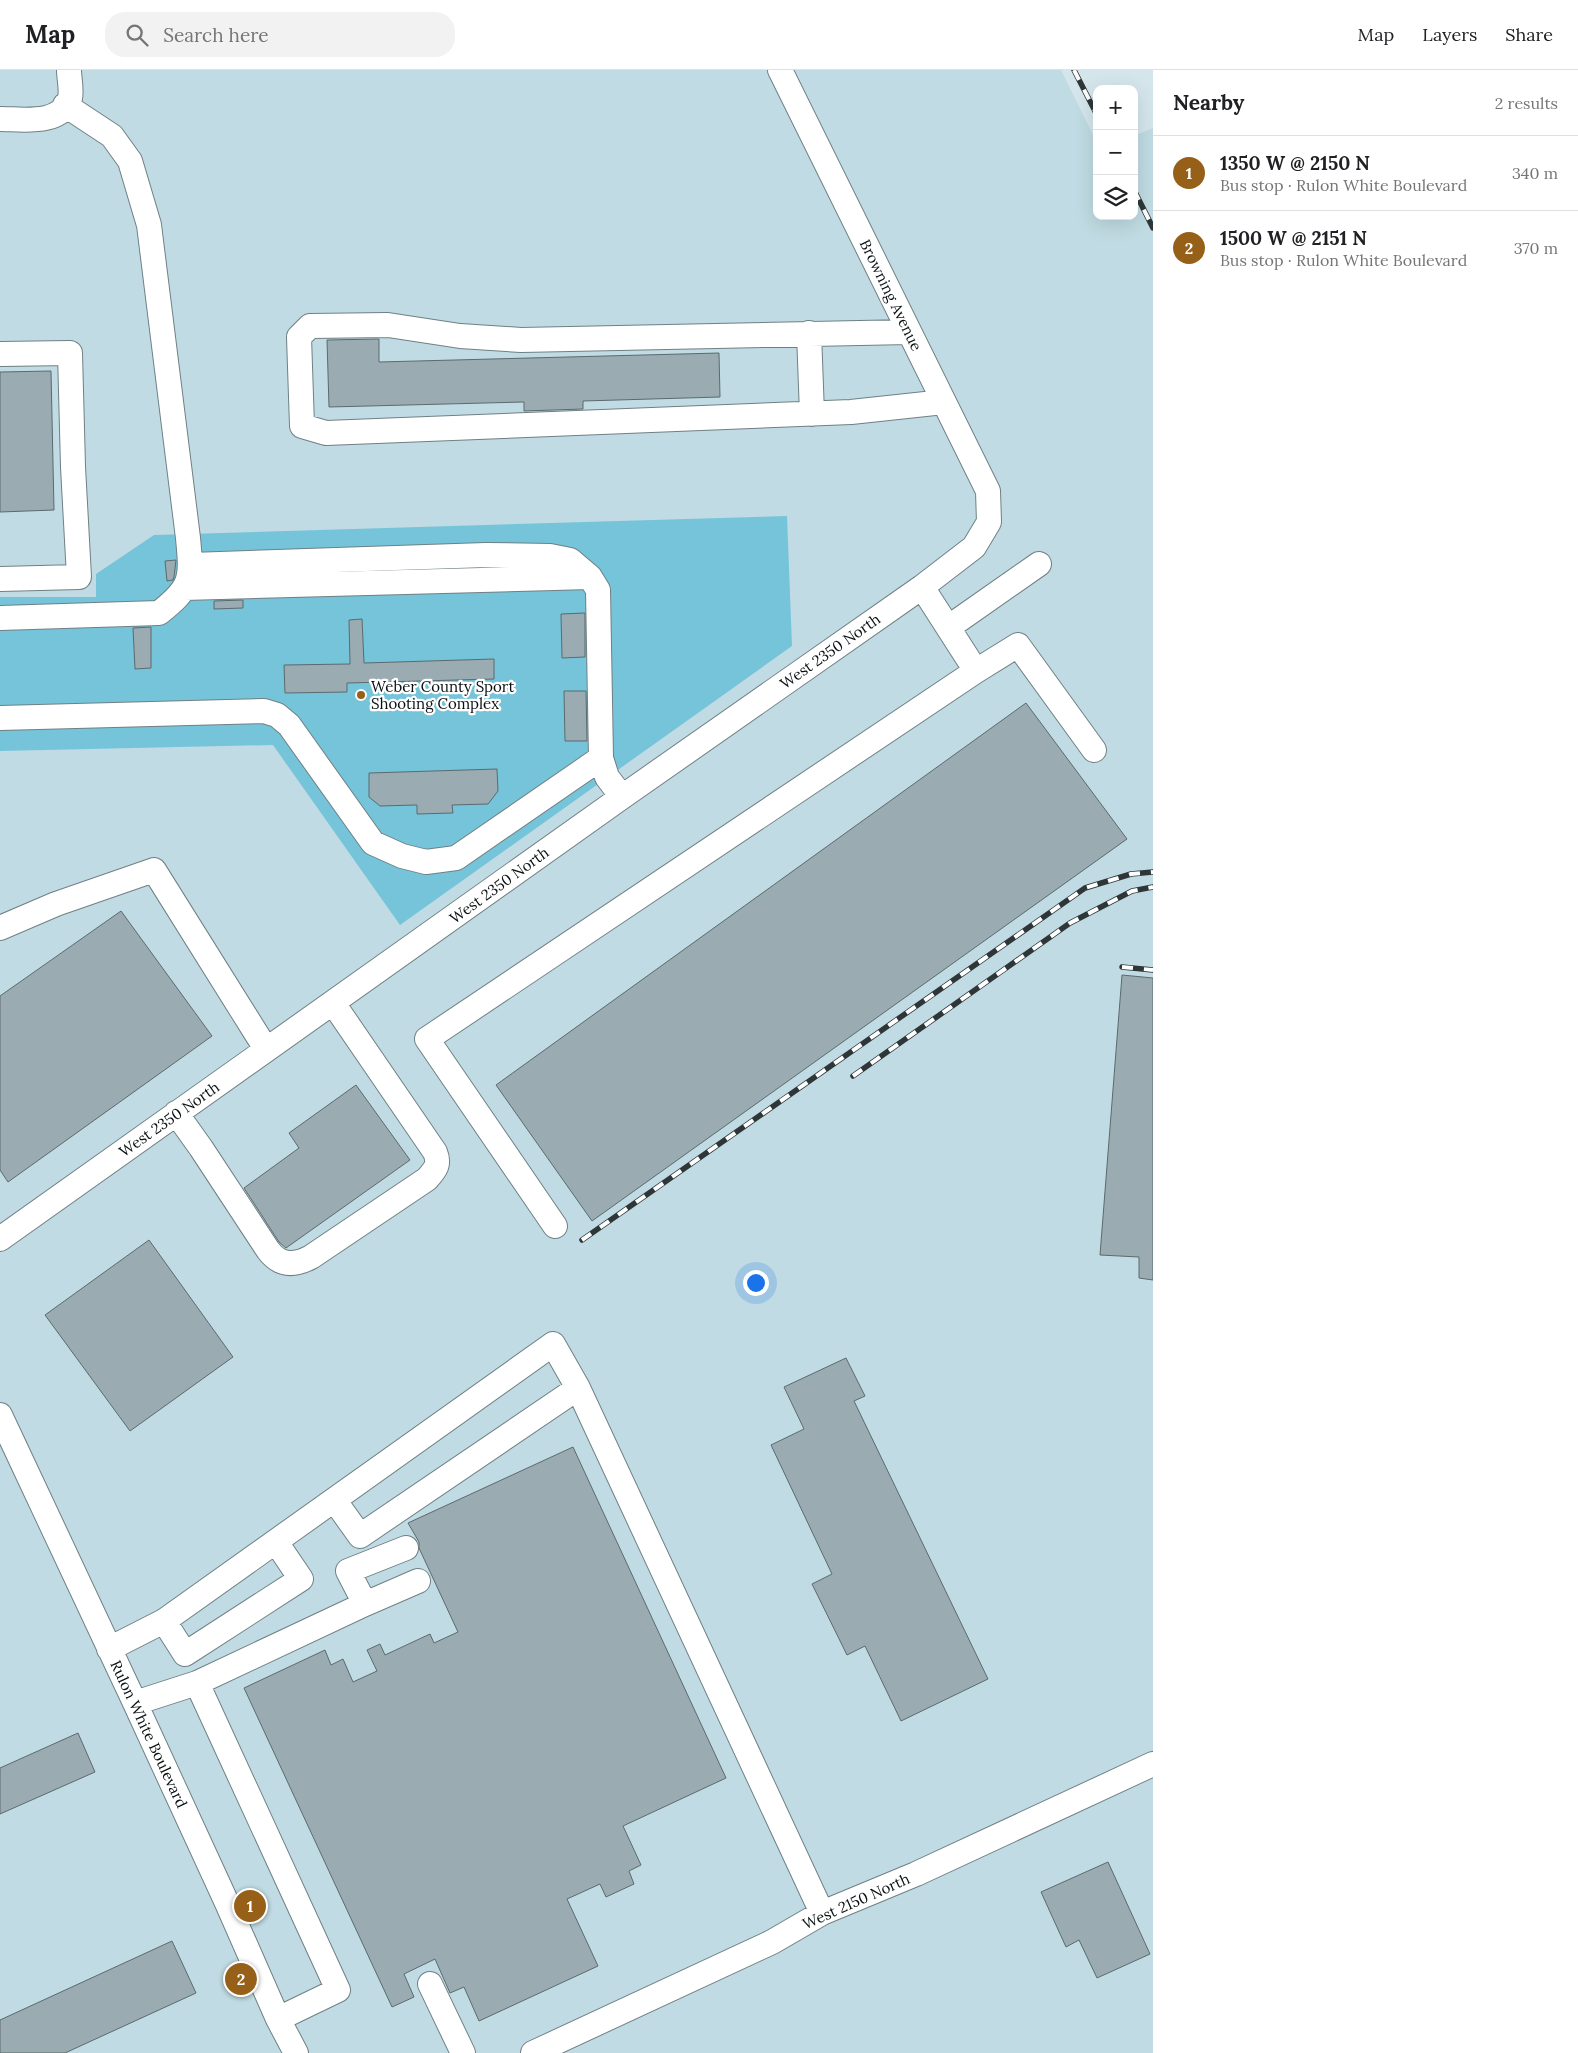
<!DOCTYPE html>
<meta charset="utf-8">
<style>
body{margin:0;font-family:Lora,serif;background:#f2f2f2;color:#202124}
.controls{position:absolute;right:15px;top:15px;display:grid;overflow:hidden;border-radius:10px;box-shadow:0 5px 20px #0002}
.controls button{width:45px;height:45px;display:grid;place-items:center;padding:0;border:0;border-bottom:1px solid #e0e0e0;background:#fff;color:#202124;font:25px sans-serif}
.you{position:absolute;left:755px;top:1212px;width:18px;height:18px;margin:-12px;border:4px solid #fff;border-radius:50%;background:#1a73e8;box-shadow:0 0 0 8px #1a73e833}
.badge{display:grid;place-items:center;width:32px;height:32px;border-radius:50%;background:#966019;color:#fff;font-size:16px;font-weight:700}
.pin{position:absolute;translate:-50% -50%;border:2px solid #fff;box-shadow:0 1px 5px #0006}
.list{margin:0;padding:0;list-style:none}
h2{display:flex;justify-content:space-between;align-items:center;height:65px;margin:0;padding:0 20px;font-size:21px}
h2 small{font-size:16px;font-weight:400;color:#757577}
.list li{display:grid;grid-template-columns:32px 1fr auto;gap:15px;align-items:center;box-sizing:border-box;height:75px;padding:0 20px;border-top:1px solid #e0e0e0}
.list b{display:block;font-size:19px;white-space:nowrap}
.list p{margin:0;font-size:16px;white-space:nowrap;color:#757577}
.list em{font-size:16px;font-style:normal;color:#757577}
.icon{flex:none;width:28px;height:28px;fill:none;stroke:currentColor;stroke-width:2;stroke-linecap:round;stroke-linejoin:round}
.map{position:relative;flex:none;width:1153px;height:1983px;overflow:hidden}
header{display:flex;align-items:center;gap:30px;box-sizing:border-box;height:70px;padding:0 25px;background:#fff;border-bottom:1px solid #e0e0e0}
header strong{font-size:24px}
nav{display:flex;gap:28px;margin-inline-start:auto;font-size:18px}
.search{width:350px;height:45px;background:#f2f2f2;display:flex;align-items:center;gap:12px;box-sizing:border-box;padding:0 18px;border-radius:20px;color:#757577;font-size:19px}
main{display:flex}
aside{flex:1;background:#fff}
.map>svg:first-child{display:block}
.built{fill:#c0dbe3}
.green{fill:#75c4da}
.building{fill:#9aabb1;stroke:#5a6b6f}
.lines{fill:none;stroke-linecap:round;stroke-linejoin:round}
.minor-casing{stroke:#6f8084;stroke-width:26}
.minor{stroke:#fff;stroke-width:24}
.rail-casing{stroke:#2e3638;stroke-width:5.5}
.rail{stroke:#fff;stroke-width:4;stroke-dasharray:11;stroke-linecap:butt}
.poi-dot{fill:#966019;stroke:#fff;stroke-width:2}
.labels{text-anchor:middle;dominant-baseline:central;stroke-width:4.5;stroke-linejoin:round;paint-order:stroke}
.street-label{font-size:15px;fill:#0a1012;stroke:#fff}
.poi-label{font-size:15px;fill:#0a1012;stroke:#fff;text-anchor:start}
</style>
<header>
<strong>Map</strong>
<div class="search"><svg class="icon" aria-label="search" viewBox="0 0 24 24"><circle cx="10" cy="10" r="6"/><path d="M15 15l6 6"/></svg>Search here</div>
<nav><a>Map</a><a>Layers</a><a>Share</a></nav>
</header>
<main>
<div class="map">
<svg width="1153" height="1983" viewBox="0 0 1153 1983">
<rect width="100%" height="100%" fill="#d4e6ec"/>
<!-- built -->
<path class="built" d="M0 0H1061L1097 73V146H1134V66L1153 58V1983H0Z"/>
<!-- green -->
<path class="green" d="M787 446 792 576 400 855 273 675 0 681V527H96V504L154 465Z"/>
<!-- building -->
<path class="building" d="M379 269V292L719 283 720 327 583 331V339L524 341V332L329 337 327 270Z
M51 301 54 440 0 442V302Z
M176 490 174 507 173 510 167 511 165 491Z
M243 530V538L214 539V531Z
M585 543V587L562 588 561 544Z
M362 549 364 593 494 589V609L347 613V622L285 623 284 595 350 594 349 550Z
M151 557V598L135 599 133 558Z
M564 621H586L587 671H565Z
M1026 633 1127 769 592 1151 496 1015Z
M497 699 498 721 488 734 452 735 453 743 417 744V735L380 736 369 727V703Z
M121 841 212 966 8 1112 0 1100V926Z
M1122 905 1153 908V1210L1139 1208V1187L1100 1185Z
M356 1015 410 1090 286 1178 279 1172 244 1118 299 1078 289 1063Z
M149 1170 233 1287 130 1361 45 1245Z
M846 1288 865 1326 854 1331 988 1609 901 1651 865 1576 847 1585 812 1514 832 1504 771 1375 804 1359 784 1317Z
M573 1377 726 1708 623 1756 641 1795 629 1801 634 1814 606 1827 600 1814 567 1829 598 1896 479 1951 464 1917 450 1923 435 1889 404 1904 414 1927 392 1937 244 1618 325 1580 331 1595 343 1589 353 1612 377 1601 367 1580 380 1574 385 1585 430 1564 434 1573 458 1562 419 1478V1472L408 1453Z
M78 1663 95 1702 0 1744V1698Z
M1108 1792 1150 1884 1097 1908 1079 1870 1066 1877 1041 1822Z
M172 1871 196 1923 65 1983H0V1950Z"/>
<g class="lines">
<!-- minor casing -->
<g class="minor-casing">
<path id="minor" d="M0 49C22 49 61 56 70 28 72 20 69 8 69 0
M909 262 521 270 460 266 388 255 310 256 299 267 302 356 326 363 851 342 944 332
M809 263 812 344
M0 284 70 283 73 397 79 507 0 509
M191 495 486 485 550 486 570 490 590 507
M184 518 590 507 598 520 601 688 607 707 622 727
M0 548 159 543C192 517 192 509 188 468L149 155 130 91 112 66 65 35
M949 557 1039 494
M976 601 1018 575 1094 680
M0 648 264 641 277 645 289 655 373 773 402 786 426 792 456 788 601 688
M0 858 56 834 154 800 266 979
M176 1043 201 1078 268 1180C280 1196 294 1196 311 1187L427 1109C436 1099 440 1094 435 1082L333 933
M555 1156 427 969 976 601 922 517
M0 1169 622 727 922 517 974 477 989 452 988 421 780 0
M578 1318 822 1843
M0 1345 135 1633 227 1833 278 1949 296 1983
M365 1534 348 1501 406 1478
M164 1551 185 1584 301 1509 276 1472
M109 1579 164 1551 553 1274 578 1318 360 1466 335 1431
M197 1613 338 1920 278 1949
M135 1633 197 1613 365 1534 418 1511
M430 1914 463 1983
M533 1983 772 1872 822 1843 916 1804 1153 1694"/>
</g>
<!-- minor -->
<use href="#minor" class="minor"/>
<!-- rail casing -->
<g class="rail-casing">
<path id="rail" d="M1074 0 1097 45
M1134 120 1153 158
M1122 897 1153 900
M853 1006 1070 853 1132 821 1153 817
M582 1170 1085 818 1131 804 1153 802"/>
</g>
<!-- rail -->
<use href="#rail" class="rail"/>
</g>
<!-- markers -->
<circle class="poi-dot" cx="361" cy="625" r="5"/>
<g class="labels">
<!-- street labels -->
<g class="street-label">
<text transform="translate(891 225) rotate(64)">Browning Avenue</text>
<text transform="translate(830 581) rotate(-35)">West 2350 North</text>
<text transform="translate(499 815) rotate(-36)">West 2350 North</text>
<text transform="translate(169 1049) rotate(-35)">West 2350 North</text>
<text transform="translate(149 1664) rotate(65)">Rulon White Boulevard</text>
<text transform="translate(856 1831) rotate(-24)">West 2150 North</text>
</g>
<!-- poi labels -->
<g class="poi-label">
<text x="371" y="616">Weber County Sport<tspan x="371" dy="17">Shooting Complex</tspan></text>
</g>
</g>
</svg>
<div class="controls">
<button>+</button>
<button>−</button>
<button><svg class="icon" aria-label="layers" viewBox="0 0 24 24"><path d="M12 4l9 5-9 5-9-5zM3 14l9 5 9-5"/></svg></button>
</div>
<div class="you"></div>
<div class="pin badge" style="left:250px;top:1836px">1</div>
<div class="pin badge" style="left:241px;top:1909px">2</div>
</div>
<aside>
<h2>Nearby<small>2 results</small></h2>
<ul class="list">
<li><span class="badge">1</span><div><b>1350 W @ 2150 N</b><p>Bus stop · Rulon White Boulevard</p></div><em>340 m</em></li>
<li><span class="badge">2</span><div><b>1500 W @ 2151 N</b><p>Bus stop · Rulon White Boulevard</p></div><em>370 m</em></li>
</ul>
</aside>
</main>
